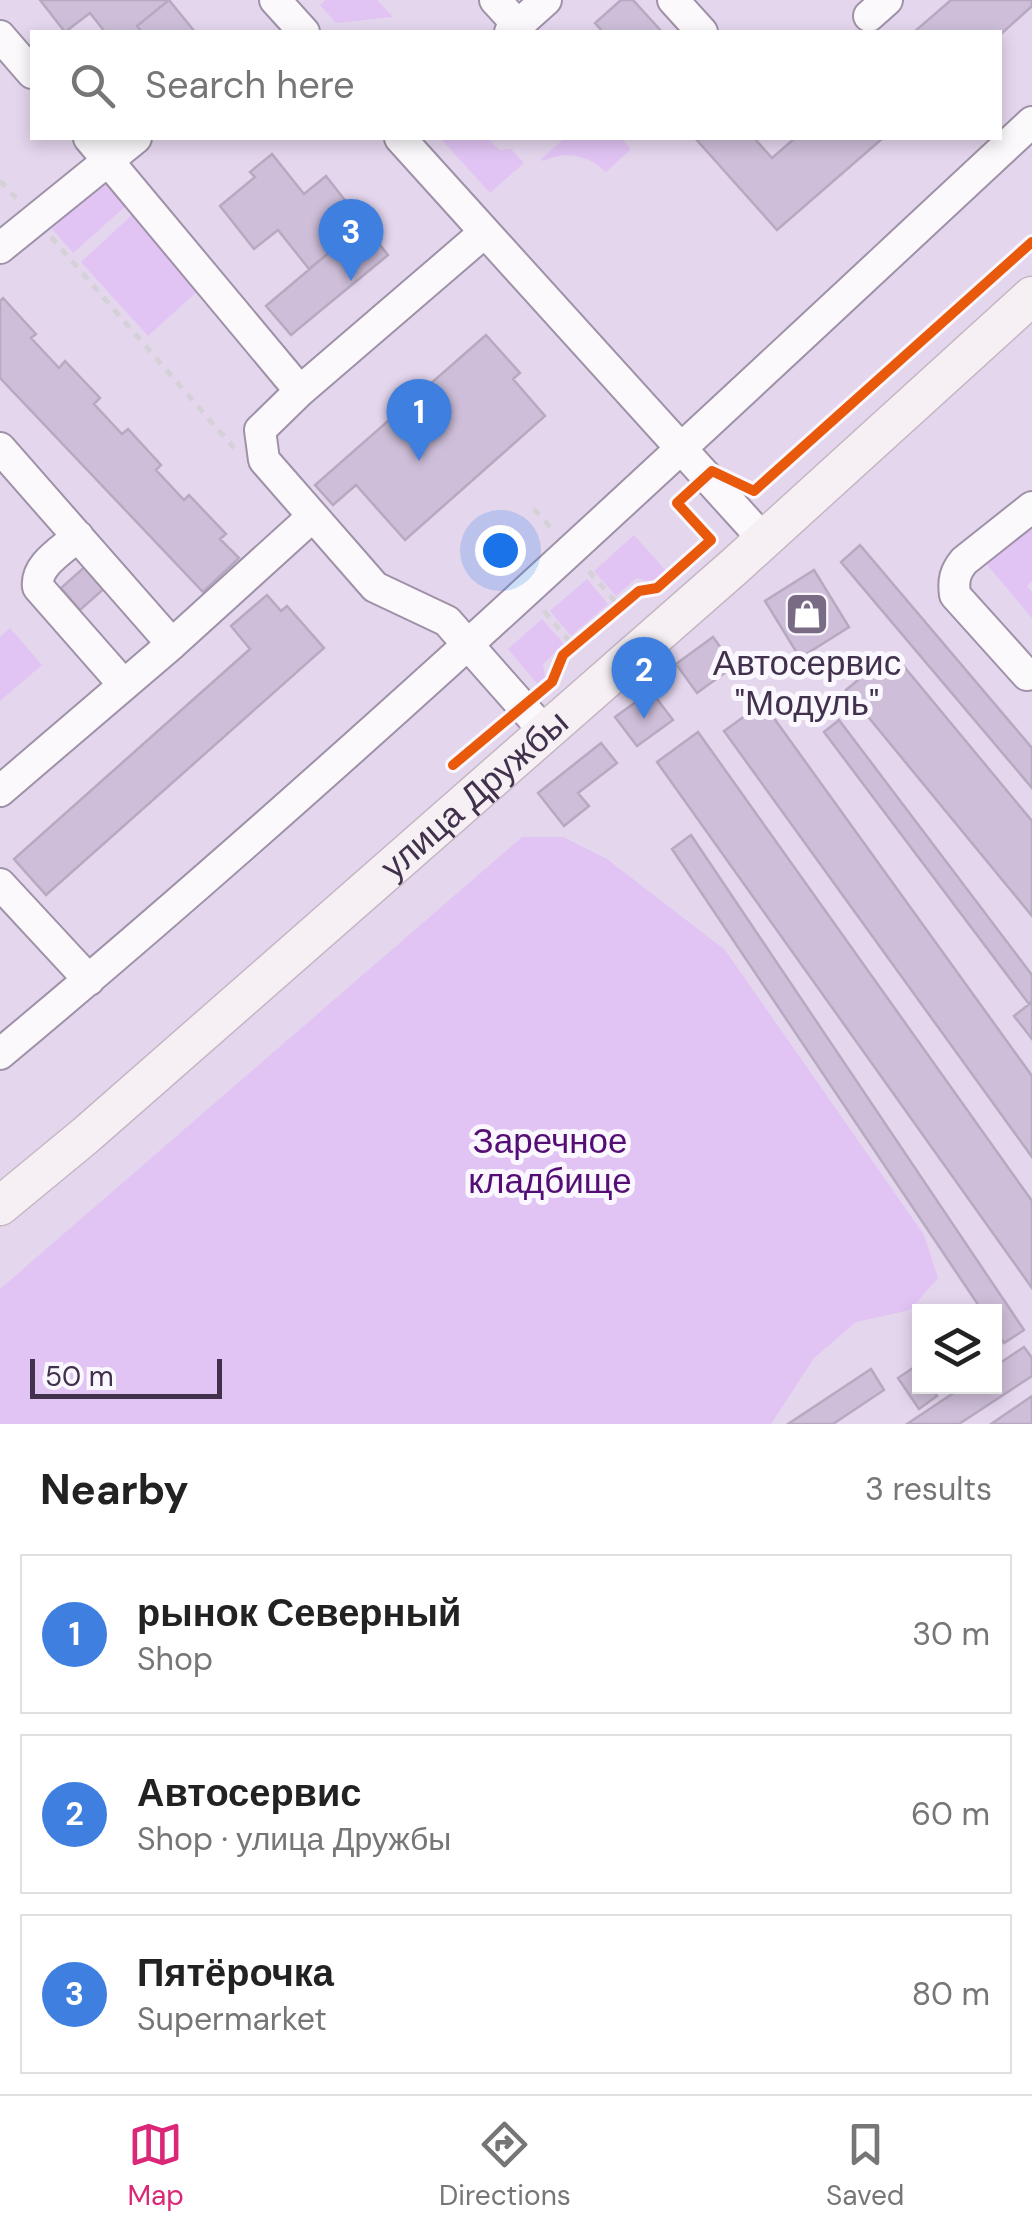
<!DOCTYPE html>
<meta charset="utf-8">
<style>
body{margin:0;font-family:"DM Sans",sans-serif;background:#f6f6f6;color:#222}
.controls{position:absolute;right:30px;bottom:30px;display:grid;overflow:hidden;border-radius:0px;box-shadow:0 5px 15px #0003}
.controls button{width:90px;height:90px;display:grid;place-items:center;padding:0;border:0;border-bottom:2px solid #e0e0e0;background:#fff;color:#222;font:50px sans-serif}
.scale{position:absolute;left:30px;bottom:25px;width:192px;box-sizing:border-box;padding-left:10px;border:5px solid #41314c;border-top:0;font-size:28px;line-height:35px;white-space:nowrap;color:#41314c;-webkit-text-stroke:8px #fbf7fe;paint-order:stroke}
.you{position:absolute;left:500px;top:550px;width:35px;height:35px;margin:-25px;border:8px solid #fff;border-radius:50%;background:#1a73e8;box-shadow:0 0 0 15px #1a73e833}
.badge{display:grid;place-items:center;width:65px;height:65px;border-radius:50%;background:#db2777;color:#fff;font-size:32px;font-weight:700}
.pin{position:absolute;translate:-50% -82px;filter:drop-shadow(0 2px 5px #0008)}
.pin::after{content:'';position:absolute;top:52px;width:35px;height:30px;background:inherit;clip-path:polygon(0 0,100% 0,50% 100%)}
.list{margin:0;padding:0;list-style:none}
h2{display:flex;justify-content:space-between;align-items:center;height:130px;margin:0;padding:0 40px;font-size:42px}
h2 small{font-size:32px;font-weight:400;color:#767676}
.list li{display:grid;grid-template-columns:65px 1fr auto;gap:30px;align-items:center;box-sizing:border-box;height:160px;margin:0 20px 20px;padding:0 20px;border:2px solid #e0e0e0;border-radius:0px}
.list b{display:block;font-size:38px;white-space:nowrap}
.list p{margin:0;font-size:32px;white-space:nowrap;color:#767676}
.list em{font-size:32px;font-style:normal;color:#767676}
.icon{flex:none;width:55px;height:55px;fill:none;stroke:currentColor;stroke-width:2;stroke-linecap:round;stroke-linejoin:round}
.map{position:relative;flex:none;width:1032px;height:1424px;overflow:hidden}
.search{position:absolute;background:#fff;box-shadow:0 5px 15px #0003;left:30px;right:30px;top:30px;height:110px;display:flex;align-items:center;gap:25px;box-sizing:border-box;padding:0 35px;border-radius:0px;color:#767676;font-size:38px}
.sheet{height:670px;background:#fff}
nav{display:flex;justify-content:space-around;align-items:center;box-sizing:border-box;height:140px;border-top:2px solid #e0e0e0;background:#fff;font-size:28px;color:#767676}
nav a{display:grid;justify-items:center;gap:5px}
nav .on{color:#db2777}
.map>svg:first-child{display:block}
.green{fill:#e1c4f4}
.building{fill:#cebed9;stroke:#b7a9c0;stroke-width:2.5}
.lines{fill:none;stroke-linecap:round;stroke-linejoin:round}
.minor-casing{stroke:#9f91a7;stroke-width:34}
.major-casing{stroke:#c5b6c3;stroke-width:41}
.path{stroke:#d5d1d8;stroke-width:5;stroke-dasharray:8 8;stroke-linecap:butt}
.minor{stroke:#fbf9fc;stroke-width:30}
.major{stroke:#f6f0f4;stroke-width:38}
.cycleway-casing{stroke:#fbf7fe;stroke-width:16}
.cycleway{stroke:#e8590c;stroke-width:10}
.labels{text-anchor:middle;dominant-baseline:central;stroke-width:10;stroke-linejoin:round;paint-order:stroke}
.poi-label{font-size:35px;fill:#41314c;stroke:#fbf7fe}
.street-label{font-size:35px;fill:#41314c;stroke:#fbf7fe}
.park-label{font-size:35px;fill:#540d75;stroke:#fbf7fe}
</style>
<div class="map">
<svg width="1032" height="1424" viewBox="0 0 1032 1424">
<rect width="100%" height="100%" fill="#e4d6ed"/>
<!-- green -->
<path class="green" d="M325 0H377L393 17 336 23 320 5Z
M440 138H487L500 150 511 149 524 163 490 193Z
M565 138H621L631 149 606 172C588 155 566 150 543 161L541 159Z
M105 180 127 205 73 253 52 229Z
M134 213 201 288 148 336 81 262Z
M1032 519V581L1027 586 1032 592V618L983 560Z
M634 535 667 572 654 584 637 578 616 596 594 571Z
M587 579 608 604 571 636 550 611Z
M542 619 564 644 543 664 546 682 540 687 508 649Z
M10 628 42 665 0 701V637Z
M522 837H563L607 859 725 950 924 1235 938 1278 910 1310 856 1322 814 1358 771 1424H0V1289Z"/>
<!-- building -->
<path class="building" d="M40 0H169L137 26 142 32H105L90 13 65 32Z
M169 0 195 32H142L137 26Z
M621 0H633L662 32H603L595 23Z
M951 0H1032V6L1000 35 914 32Z
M695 138H754L772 158 795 138H883L777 230Z
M272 154 304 194 326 176 358 217 324 243 331 251 309 269 278 230 254 249 220 206 255 177 250 172Z
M358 217 388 255 291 335 266 306 331 251 324 243Z
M3 298 36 334 31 338 59 368 65 361 100 398 94 404 122 434 128 429 161 465 156 470 184 500 189 495 226 534 220 539 239 558 203 592 0 378V301Z
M486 335 520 373 513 379 545 416 405 540 356 485 333 505 315 485Z
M860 545 1032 748V788L841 562Z
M88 564 107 586 80 610 61 588Z
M814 570 849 627 800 658 765 601Z
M267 595 281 611 287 606 324 648 46 895 14 859 250 649 231 626Z
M713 637 734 666 697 693 676 664Z
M892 652 1032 821V916L846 690Z
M651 691 673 720 637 746 615 717Z
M763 703 1032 1076V1157L724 731Z
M839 720 1032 975V1001L1029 1004 824 732Z
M698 732 1032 1201V1288L657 762Z
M601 743 617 763 578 793 589 806 564 826 538 793Z
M691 835 1024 1330 1004 1343 994 1329V1312H983L672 849Z
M1032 1002V1039L1014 1016Z
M1024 1347 1032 1358V1376L959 1424H907L964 1386H994V1367Z
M916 1366 920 1371V1386H930L937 1396 919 1409 898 1378Z
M871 1369 884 1390 833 1424H788Z
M1032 1396V1424H991Z"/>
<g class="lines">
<!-- minor casing -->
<g class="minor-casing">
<path id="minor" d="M275 0 304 32
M495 0 518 25 510 32
M673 0 702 32
M869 16 887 0
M518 25 546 0
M0 36 32 73
M89 138 300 391
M400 138 485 232 300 391 260 430 264 460 375 587 447 621 545 732
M485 232 764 540
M0 248 136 138
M0 448 172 644
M78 536C63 550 35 565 38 587L124 685
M1027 675 955 595C953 580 955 572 964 561L1032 507
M0 791 172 644 312 517
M0 884 89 980
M0 1054C356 757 693 437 1032 122"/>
</g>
<!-- major casing -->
<g class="major-casing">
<g id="major">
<path id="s1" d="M0 1206 86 1135 735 566 1032 296"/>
</g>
</g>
<!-- path -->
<path class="path" d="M0 181 17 199
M51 237 234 448
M755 490 1032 242
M534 509 552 529
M490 548 511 572
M589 571 620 607
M544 611 573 646
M551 683 563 655 639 591 657 588 711 540 677 503 687 494
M453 765 504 722"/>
<!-- minor -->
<use href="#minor" class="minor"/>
<!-- major -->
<use href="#major" class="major"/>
<!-- cycleway casing -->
<g class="cycleway-casing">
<path id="cycleway" d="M453 765 552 682 563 655 639 591 657 588 711 540 677 503 712 471 754 491 1032 242"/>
</g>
<!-- cycleway -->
<use href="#cycleway" class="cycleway"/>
</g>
<!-- icons -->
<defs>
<g id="shop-square" transform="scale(2.25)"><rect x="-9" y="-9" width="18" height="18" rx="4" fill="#7a6b84" stroke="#fbf7fe"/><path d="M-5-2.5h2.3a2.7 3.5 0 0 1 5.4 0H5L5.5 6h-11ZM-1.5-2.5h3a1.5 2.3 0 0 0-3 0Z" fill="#fff"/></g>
</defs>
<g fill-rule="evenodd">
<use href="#shop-square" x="807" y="614"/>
</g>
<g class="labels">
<!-- poi labels -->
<g class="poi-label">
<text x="807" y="663">Автосервис<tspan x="807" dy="40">"Модуль"</tspan></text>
</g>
<!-- street labels -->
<g class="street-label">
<text stroke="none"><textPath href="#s1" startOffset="628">улица Дружбы</textPath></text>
</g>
<!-- park labels -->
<g class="park-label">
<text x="550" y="1141">Заречное<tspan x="550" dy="40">кладбище</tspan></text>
</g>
</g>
</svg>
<div class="controls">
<button><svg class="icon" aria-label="layers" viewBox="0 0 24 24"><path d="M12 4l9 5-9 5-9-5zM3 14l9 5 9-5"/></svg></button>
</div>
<div class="scale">50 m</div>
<div class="you"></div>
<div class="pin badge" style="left:419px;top:461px;background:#3f7fe0">1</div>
<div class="pin badge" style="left:644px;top:719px;background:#3f7fe0">2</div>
<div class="pin badge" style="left:351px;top:281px;background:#3f7fe0">3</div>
<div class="search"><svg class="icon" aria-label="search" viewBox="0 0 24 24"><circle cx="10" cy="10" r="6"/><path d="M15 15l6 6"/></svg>Search here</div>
</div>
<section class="sheet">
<h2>Nearby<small>3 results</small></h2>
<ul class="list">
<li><span class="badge" style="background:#3f7fe0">1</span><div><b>рынок Северный</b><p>Shop</p></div><em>30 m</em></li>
<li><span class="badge" style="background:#3f7fe0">2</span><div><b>Автосервис</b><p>Shop · улица Дружбы</p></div><em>60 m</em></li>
<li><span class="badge" style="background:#3f7fe0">3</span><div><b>Пятёрочка</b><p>Supermarket</p></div><em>80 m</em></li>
</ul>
</section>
<nav>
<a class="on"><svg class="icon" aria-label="map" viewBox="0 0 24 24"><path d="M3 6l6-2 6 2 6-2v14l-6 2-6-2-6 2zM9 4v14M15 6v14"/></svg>Map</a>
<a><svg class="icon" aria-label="directions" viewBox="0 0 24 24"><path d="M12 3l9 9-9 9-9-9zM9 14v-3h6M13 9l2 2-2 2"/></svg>Directions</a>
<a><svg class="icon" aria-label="saved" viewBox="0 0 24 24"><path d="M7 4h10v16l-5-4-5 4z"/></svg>Saved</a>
</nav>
